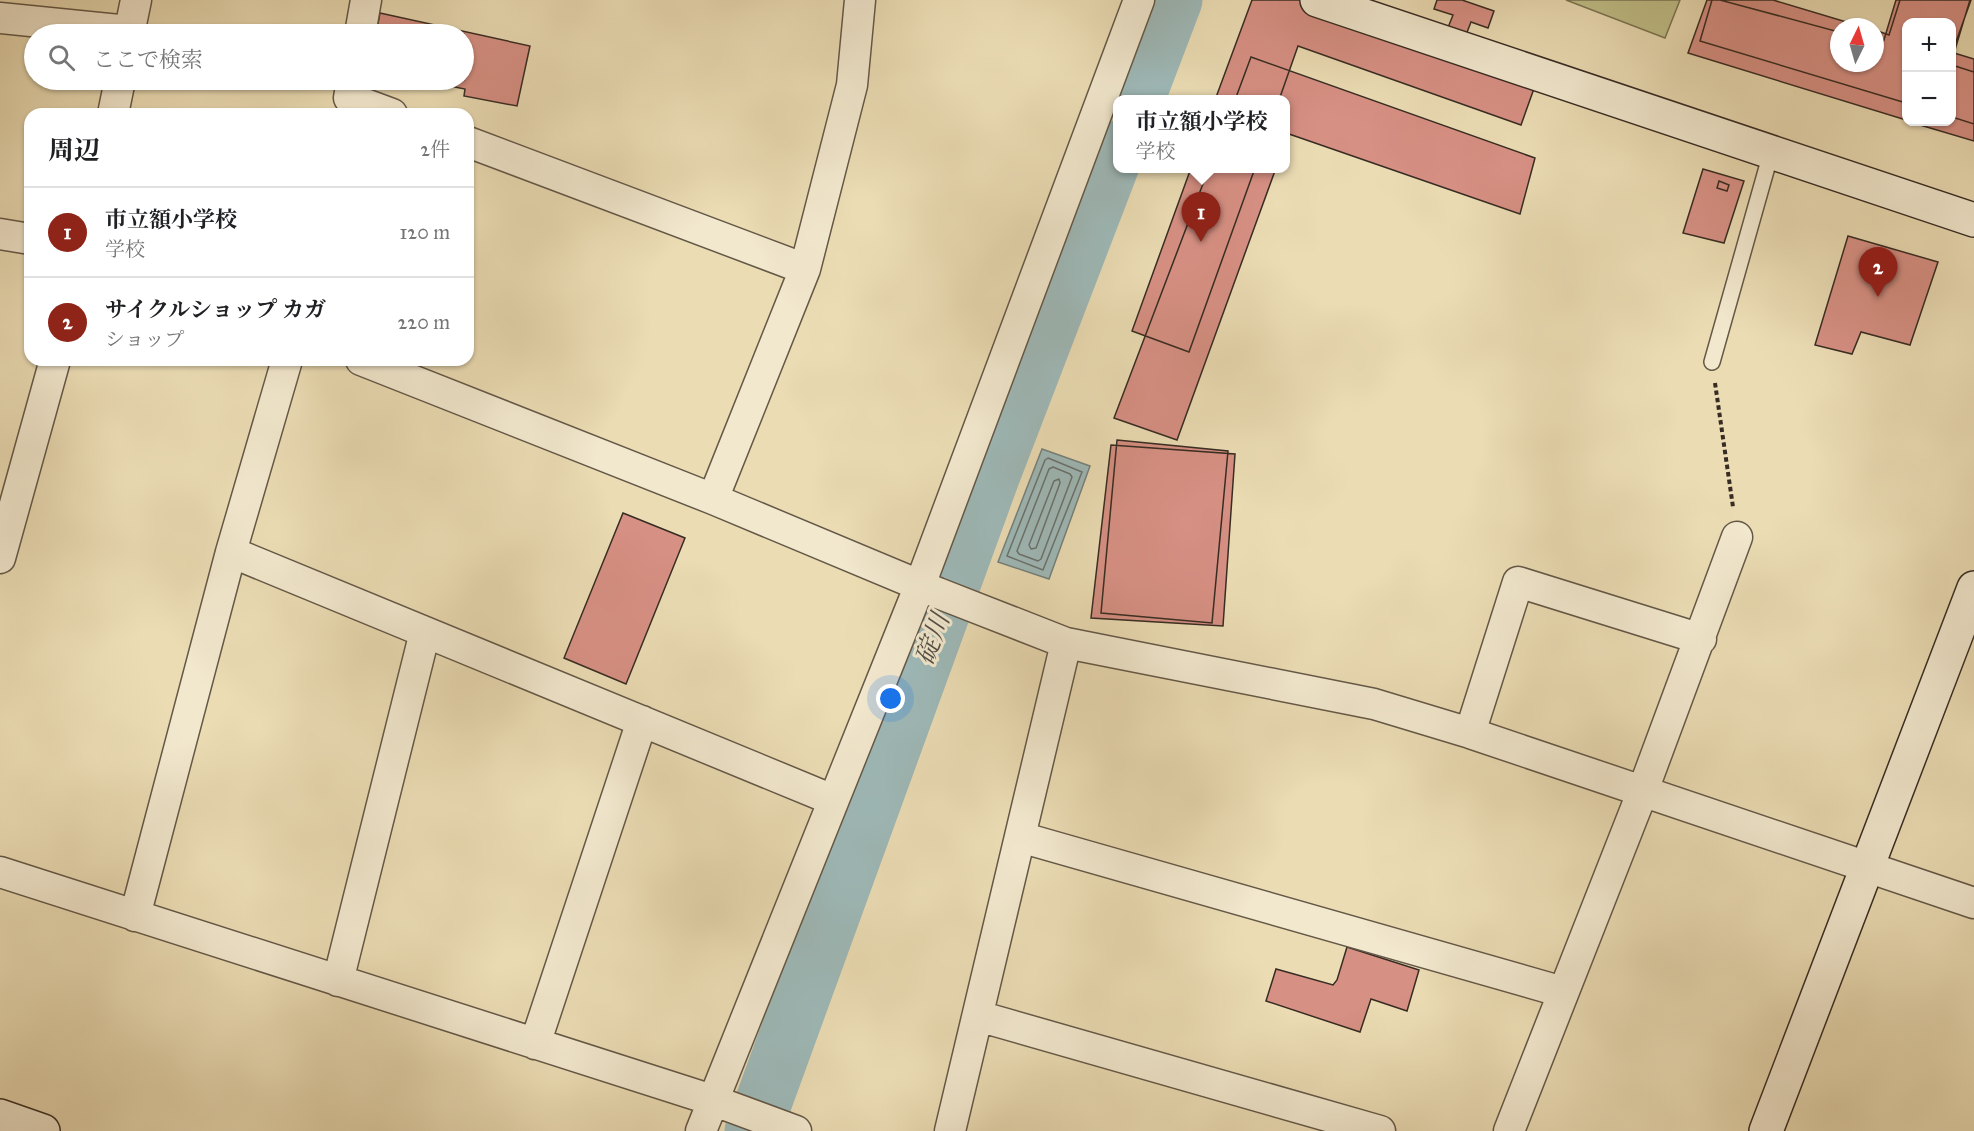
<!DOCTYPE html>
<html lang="ja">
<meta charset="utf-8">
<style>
body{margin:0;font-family:"IM FELL Great Primer","Noto Serif JP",serif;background:#f2f2f2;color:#202124}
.controls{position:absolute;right:18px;top:18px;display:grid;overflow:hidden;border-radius:12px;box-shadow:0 2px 4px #0004}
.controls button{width:54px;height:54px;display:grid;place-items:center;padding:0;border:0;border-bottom:2px solid #e0e0e0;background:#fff;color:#202124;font:30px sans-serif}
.compass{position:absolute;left:1830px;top:18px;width:54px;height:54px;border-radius:50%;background:#fff;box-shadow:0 2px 4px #0004;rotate:5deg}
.you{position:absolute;left:891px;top:699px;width:21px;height:21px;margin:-15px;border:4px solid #fff;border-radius:50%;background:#1a73e8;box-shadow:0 0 0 9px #1a73e833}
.badge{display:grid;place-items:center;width:39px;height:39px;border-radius:50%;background:#8f2418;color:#fff;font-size:20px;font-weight:700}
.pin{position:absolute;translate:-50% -50px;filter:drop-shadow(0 2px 3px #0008)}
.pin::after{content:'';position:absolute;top:32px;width:21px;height:18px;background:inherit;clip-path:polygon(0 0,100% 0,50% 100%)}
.popup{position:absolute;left:1113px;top:95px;width:177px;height:78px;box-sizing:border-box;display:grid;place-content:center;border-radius:12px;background:#fff;filter:drop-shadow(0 2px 4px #0005);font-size:20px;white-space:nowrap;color:#757577}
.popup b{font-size:22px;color:#202124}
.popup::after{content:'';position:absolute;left:50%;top:100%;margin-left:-12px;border:12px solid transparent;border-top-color:#fff}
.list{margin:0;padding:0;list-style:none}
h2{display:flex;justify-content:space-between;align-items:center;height:78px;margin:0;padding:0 24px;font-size:26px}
h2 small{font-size:20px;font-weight:400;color:#757577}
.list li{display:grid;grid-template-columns:39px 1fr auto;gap:18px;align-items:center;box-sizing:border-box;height:90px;padding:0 24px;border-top:2px solid #e0e0e0}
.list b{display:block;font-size:22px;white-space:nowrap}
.list p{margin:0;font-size:20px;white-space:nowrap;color:#757577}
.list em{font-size:20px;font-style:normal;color:#757577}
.icon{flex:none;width:33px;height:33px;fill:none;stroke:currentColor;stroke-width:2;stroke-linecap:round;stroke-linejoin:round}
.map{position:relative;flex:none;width:1974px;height:1131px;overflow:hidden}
.search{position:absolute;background:#fff;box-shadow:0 2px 4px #0004;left:24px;top:24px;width:450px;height:66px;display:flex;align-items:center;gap:15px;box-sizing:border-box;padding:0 21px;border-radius:33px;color:#757577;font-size:22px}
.panel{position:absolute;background:#fff;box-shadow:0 2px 4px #0004;left:24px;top:108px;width:450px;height:258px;border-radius:18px}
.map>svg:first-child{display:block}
.green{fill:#c0be87;stroke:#7c7555;stroke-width:1.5}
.water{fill:#9eb9b8;stroke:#75817c;stroke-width:1.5}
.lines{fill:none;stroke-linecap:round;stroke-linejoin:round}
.shore{stroke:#6a726e;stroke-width:1.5}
.river{stroke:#9eb9b8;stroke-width:57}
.building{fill:#d79084;stroke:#372c23;stroke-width:1.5}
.lane-casing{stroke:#645847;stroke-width:18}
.street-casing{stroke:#645847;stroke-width:33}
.secondary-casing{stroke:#372c23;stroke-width:36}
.path{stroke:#372c23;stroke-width:4;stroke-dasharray:4.5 3;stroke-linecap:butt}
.lane{stroke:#f2e8ce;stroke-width:15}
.street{stroke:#f2e8ce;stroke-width:30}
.secondary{stroke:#f2e8ce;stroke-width:33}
.labels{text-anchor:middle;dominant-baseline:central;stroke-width:6;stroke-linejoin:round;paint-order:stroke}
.water-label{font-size:26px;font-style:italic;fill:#514f48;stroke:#f2e8ce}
</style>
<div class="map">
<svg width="1974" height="1131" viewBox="0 0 1974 1131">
<rect width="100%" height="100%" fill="#ebdcb4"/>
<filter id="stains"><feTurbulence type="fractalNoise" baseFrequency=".00333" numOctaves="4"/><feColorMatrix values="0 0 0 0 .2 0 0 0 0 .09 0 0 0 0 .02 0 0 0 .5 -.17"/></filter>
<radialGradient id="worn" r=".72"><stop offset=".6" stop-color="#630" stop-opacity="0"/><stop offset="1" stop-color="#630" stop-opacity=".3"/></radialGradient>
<!-- green -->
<path class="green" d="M1566 0H1680L1665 38Z"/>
<!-- water -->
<path class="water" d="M1042 449 1090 466 1049 579 998 562Z"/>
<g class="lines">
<!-- shore -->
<path class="shore" d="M1048 458 1082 472 1043 570 1007 556 1045 460Z
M1053 467 1070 474 1072 477 1041 559 1038 561 1019 554 1017 551 1049 469Z
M1059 479 1060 483 1036 548 1031 549 1029 545 1054 481Z"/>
<!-- river -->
<path class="river" d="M1136 100 1174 0
M753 1131 991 477 1117 149"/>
</g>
<!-- building -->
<path class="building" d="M1252 0H1346L1445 35 1453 15 1434 9 1437 0H1462L1494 11 1488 28 1471 22 1464 40 1541 69 1521 125 1298 46 1279 100H1215Z
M1707 0H1720L1839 32V63H1875V41L1883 43 1896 0H1971L1952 53V22H1906V120L1688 53Z
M1712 0H1773L1863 27H1839V63H1875V30L1889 35 1900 0H1970L1954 53 1974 59V124L1952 117V22H1906V103L1700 41Z
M380 13 530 46 517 106 464 96 465 89 420 80H464V34H376Z
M1251 57 1535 158 1520 214 1289 134 1285 144V100H1235Z
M1952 65 1974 72V141L1910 122H1952Z
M1191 168H1255L1189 352 1132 331Z
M1209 168H1276L1177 440 1114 418Z
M1703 169 1744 181 1724 243 1683 233Z
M1719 181 1729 185 1727 191 1717 188Z
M1848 236 1938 262 1910 345 1861 332 1852 354 1815 345Z
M1117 440 1228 451 1212 623 1101 613Z
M1111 445 1235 454 1223 626 1091 618Z
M623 513 685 538 626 684 564 658Z
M623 513 685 538 626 684 564 658Z
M1347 947 1419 970 1407 1011 1371 999 1360 1032 1266 1001 1276 969 1333 985 1337 980Z"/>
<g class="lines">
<!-- lane casing -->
<g class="lane-casing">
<path id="lane" d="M1712 362 1771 153"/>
</g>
<!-- street casing -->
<g class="street-casing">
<path id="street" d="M0 18 129 31
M129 34 136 0
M360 34 366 0
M352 80 349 98 392 114
M113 114 120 80
M468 142 805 269
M0 234 30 239
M361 360 713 499 938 593 1066 643 1374 704 1470 733 1974 903
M713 499 805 269 852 85 860 0
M231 552 833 800
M0 558 55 360
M1470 733 1518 582 1701 639
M1020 837 1563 992
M0 872 712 1100 796 1131
M135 916 231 552 287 360
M338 981 425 632
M978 1016 1380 1131
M535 1044 642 721
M701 1131 920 585 1139 0
M950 1131 1066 643
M1509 1131 1642 793 1737 537"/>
</g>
<!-- secondary casing -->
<g class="secondary-casing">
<path id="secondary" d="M1317 0 1974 220
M0 1116 43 1131
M1766 1131 1974 588"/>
</g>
<!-- path -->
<path class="path" d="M1715 383 1733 507"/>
<!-- lane -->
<use href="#lane" class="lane"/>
<!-- street -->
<use href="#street" class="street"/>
<!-- secondary -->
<use href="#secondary" class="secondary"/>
</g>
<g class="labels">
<!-- water labels -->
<g class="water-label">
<text transform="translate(932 639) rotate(-70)">碇川</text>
</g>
</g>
<rect width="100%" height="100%" filter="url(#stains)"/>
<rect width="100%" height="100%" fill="url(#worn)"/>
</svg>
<div class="controls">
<button>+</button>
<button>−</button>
</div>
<svg class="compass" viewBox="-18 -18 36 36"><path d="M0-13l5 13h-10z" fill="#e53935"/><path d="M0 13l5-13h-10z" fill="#757577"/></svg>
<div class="you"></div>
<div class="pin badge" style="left:1201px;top:242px">1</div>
<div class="popup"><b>市立額小学校</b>学校</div>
<div class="pin badge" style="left:1878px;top:297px">2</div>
<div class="search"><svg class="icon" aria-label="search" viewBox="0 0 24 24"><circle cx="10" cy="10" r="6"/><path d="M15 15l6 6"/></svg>ここで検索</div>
<section class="panel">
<h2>周辺<small>2件</small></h2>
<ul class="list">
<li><span class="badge">1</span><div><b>市立額小学校</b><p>学校</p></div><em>120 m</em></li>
<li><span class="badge">2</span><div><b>サイクルショップ カガ</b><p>ショップ</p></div><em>220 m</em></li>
</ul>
</section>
</div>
